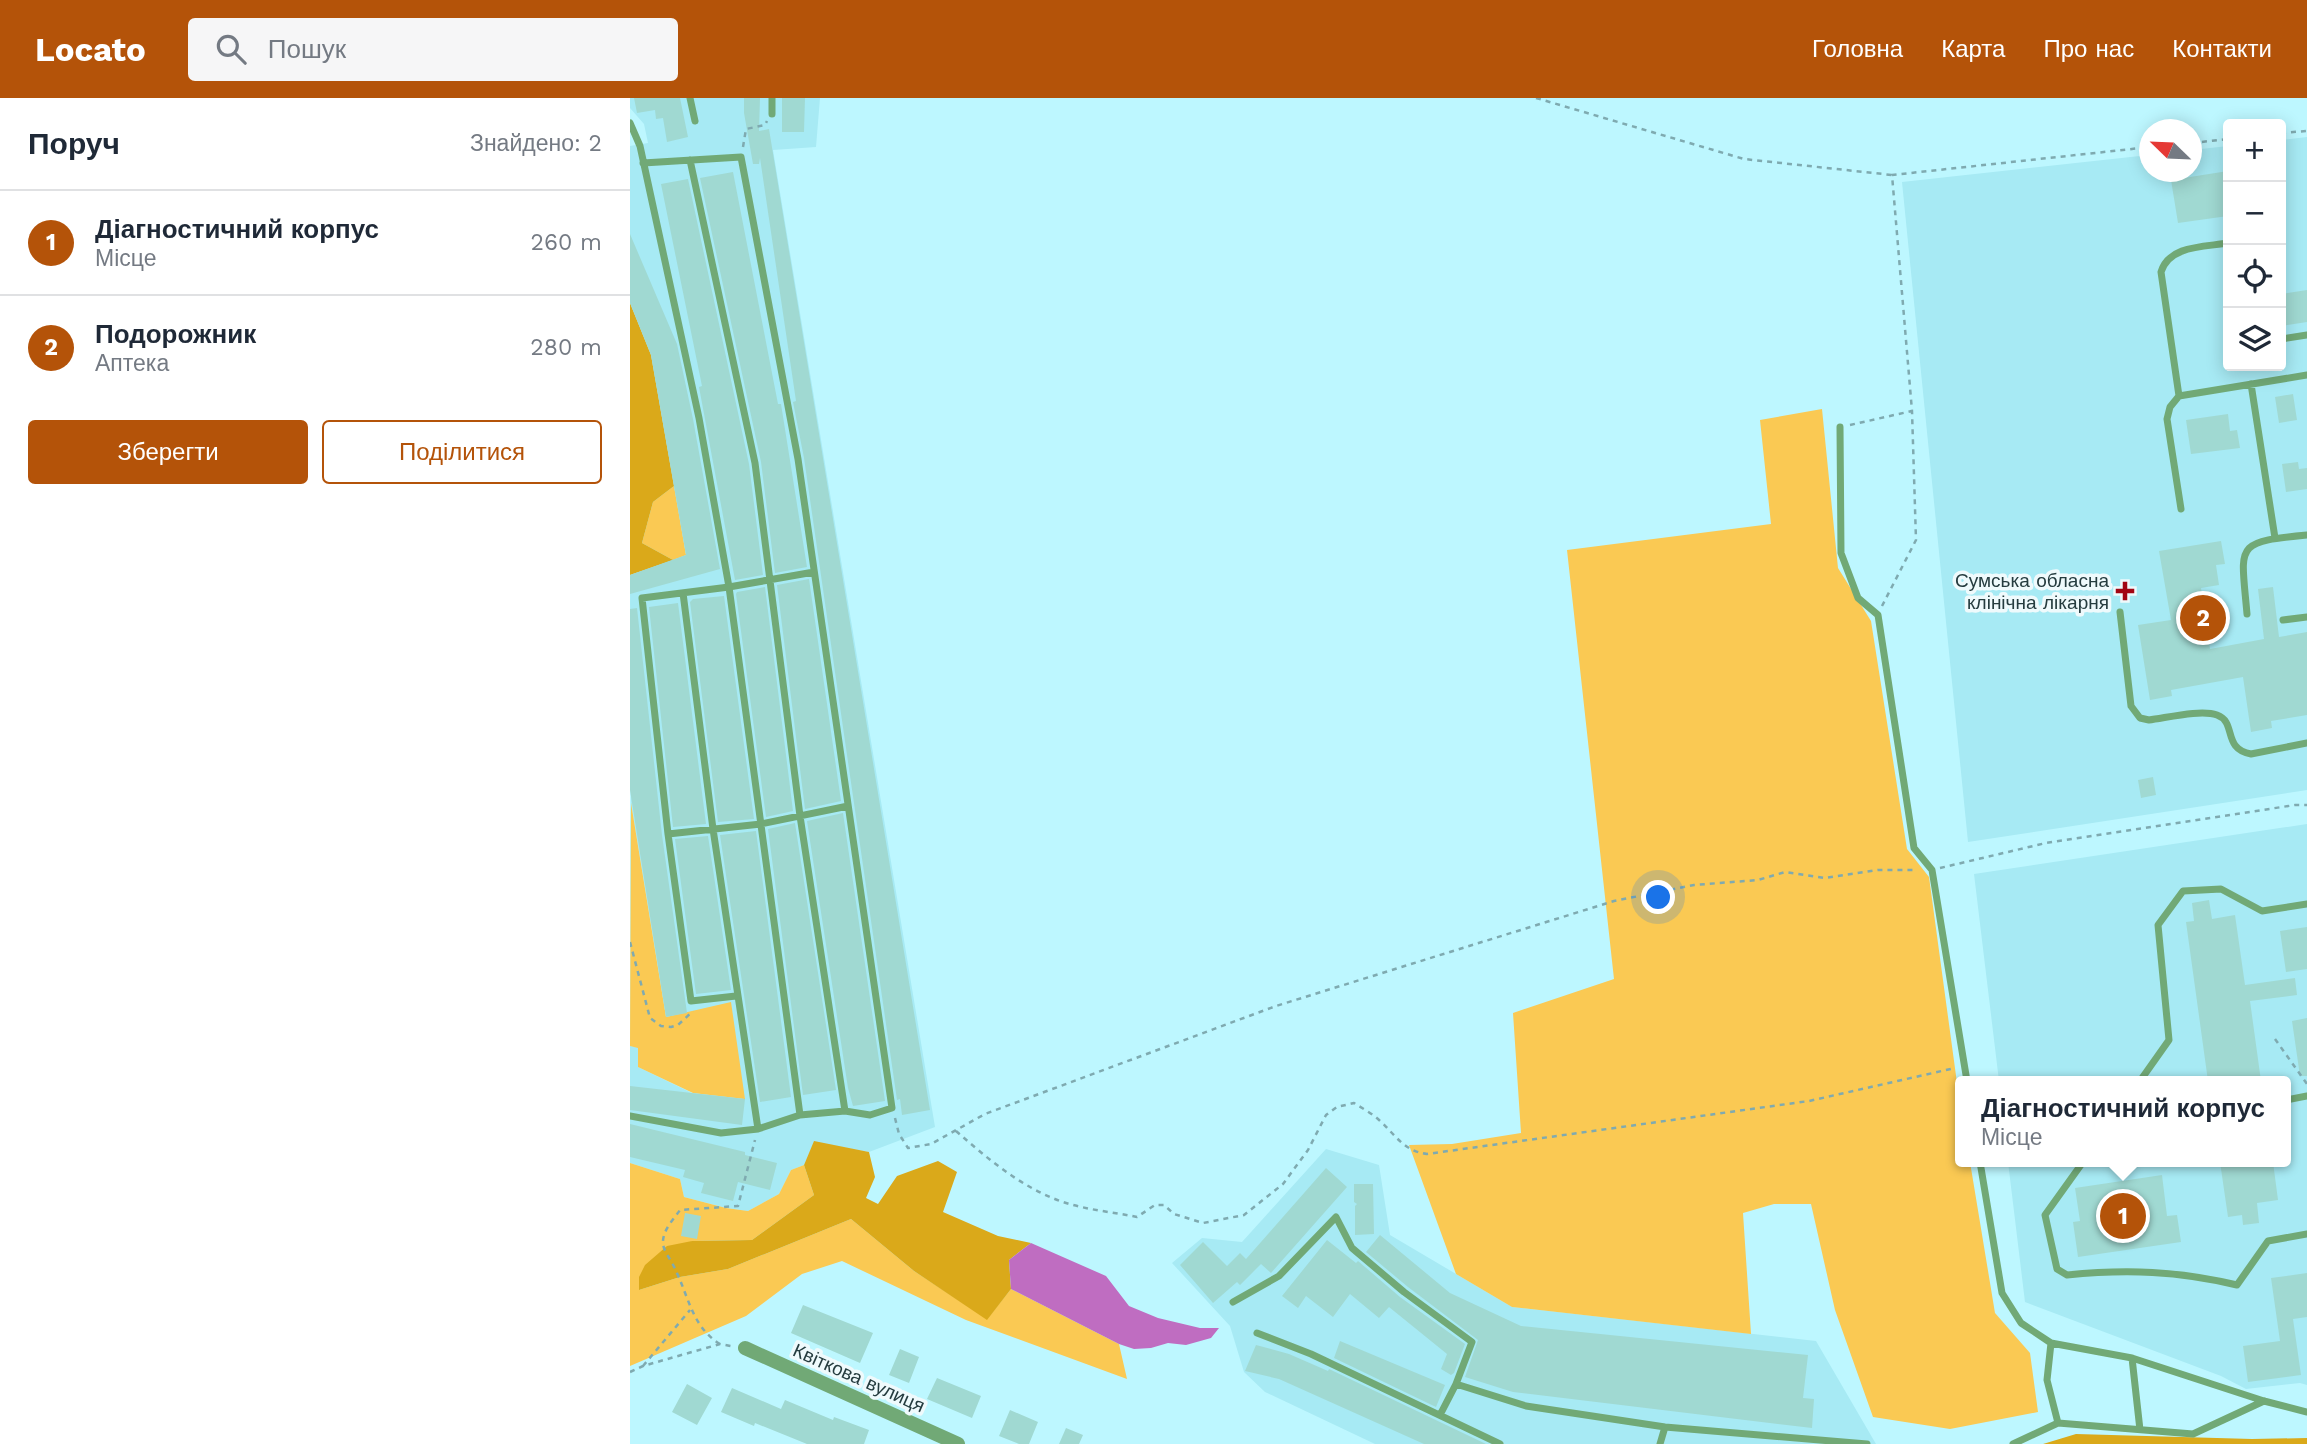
<!DOCTYPE html>
<html lang="uk">
<meta charset="utf-8">
<style>
body{margin:0;font-family:"Work Sans",sans-serif;background:#f6f6f7;color:#1f2937}
.controls{position:absolute;right:21px;top:21px;display:grid;overflow:hidden;border-radius:7px;box-shadow:0 4px 18px #0003}
.controls button{width:63px;height:63px;display:grid;place-items:center;padding:0;border:0;border-bottom:2px solid #e0e1e3;background:#fff;color:#1f2937;font:35px sans-serif}
.compass{position:absolute;left:1509px;top:21px;width:63px;height:63px;border-radius:50%;background:#fff;box-shadow:0 4px 18px #0003;rotate:293deg}
.you{position:absolute;left:1029px;top:800px;width:24px;height:24px;margin:-18px;border:5px solid #fff;border-radius:50%;background:#1a73e8;box-shadow:0 0 0 10px #1a73e833}
.badge{display:grid;place-items:center;width:46px;height:46px;border-radius:50%;background:#b45309;color:#fff;font-size:23px;font-weight:700}
.pin{position:absolute;translate:-50% -50%;border:4px solid #fff;box-shadow:0 2px 7px #0006}
.popup{position:absolute;left:1325px;top:978px;width:336px;height:91px;box-sizing:border-box;display:grid;place-content:center;border-radius:7px;background:#fff;filter:drop-shadow(0 2px 5px #0005);font-size:23px;white-space:nowrap;color:#747a83}
.popup b{font-size:26px;color:#1f2937}
.popup::after{content:'';position:absolute;left:50%;top:100%;margin-left:-14px;border:14px solid transparent;border-top-color:#fff}
.list{margin:0;padding:0;list-style:none}
h2{display:flex;justify-content:space-between;align-items:center;height:91px;margin:0;padding:0 28px;font-size:30px}
h2 small{font-size:23px;font-weight:400;color:#747a83}
.list li{display:grid;grid-template-columns:46px 1fr auto;gap:21px;align-items:center;box-sizing:border-box;height:105px;padding:0 28px;border-top:2px solid #e0e1e3}
.list b{display:block;font-size:26px;white-space:nowrap}
.list p{margin:0;font-size:23px;white-space:nowrap;color:#747a83}
.list em{font-size:23px;font-style:normal;color:#747a83}
.actions{display:flex;gap:14px;padding:21px 28px}
.actions a{flex:1;padding:16px 0;border:2px solid #b45309;border-radius:7px;text-align:center;font-size:24px;color:#b45309}
.actions .main{background:#b45309;color:#fff}
.icon{flex:none;width:38px;height:38px;fill:none;stroke:currentColor;stroke-width:2;stroke-linecap:round;stroke-linejoin:round}
.map{position:relative;flex:none;width:1677px;height:1346px;overflow:hidden}
header{display:flex;align-items:center;gap:42px;box-sizing:border-box;height:98px;padding:0 35px;background:#b45309;color:#fff}
header strong{font-size:33px}
nav{display:flex;gap:38px;margin-inline-start:auto;font-size:24px}
.search{width:490px;height:63px;background:#f6f6f7;display:flex;align-items:center;gap:18px;box-sizing:border-box;padding:0 24px;border-radius:7px;color:#747a83;font-size:26px}
main{display:flex}
aside{flex:1;background:#fff}
.map>svg:first-child{display:block}
.built{fill:#a7eaf4}
.green{fill:#fac953}
.forest{fill:#daa91a}
.water{fill:#bf6dc1}
.building{fill:#a0d9d2}
.lines{fill:none;stroke-linecap:round;stroke-linejoin:round}
.path{stroke:#7faab0;stroke-width:2.5;stroke-dasharray:5 5;stroke-linecap:butt}
.service{stroke:#71a976;stroke-width:7}
.minor{stroke:#71a976;stroke-width:14}
.poi-dot{fill:#a20614;stroke:#effafc;stroke-width:2.5}
.labels{text-anchor:middle;dominant-baseline:central;stroke-width:7;stroke-linejoin:round;paint-order:stroke}
.poi-label{font-size:19px;fill:#253c3f;stroke:#effafc;text-anchor:end}
.street-label{font-size:19px;fill:#253c3f;stroke:#effafc}
</style>
<header>
<strong>Locato</strong>
<div class="search"><svg class="icon" aria-label="search" viewBox="0 0 24 24"><circle cx="10" cy="10" r="6"/><path d="M15 15l6 6"/></svg>Пошук</div>
<nav><a>Головна</a><a>Карта</a><a>Про нас</a><a>Контакти</a></nav>
</header>
<main>
<aside>
<h2>Поруч<small>Знайдено: 2</small></h2>
<ul class="list">
<li><span class="badge">1</span><div><b>Діагностичний корпус</b><p>Місце</p></div><em>260 m</em></li>
<li><span class="badge">2</span><div><b>Подорожник</b><p>Аптека</p></div><em>280 m</em></li>
</ul>
<div class="actions"><a class="main">Зберегти</a><a>Поділитися</a></div>
</aside>
<div class="map">
<svg width="1677" height="1346" viewBox="0 0 1677 1346">
<rect width="100%" height="100%" fill="#bdf7ff"/>
<!-- built -->
<path class="built" d="M0 0H190L186 49 143 52 305 1029 239 1054 184 1044 174 1067 161 1072 149 1096 118 1113 96 1110 54 1099 50 1081 0 1065V948L8 949V969L62 995 115 1000 57 915 36 919 1 705 0 477 56 456 21 257 0 205V48L18 45 14 26 0 10Z
M1677 39V692L1338 744 1272 84 1519 57 1520 74H1562V52L1598 48V268H1651V42Z
M1677 726V1287L1670 1285 1616 1291 1591 1278 1395 1204 1378 1064H1656V983H1369L1344 776Z
M696 1051 749 1067 760 1137 882 1209 1186 1243 1246 1346H745L635 1294 614 1274 600 1228 542 1165 572 1140 612 1144Z"/>
<!-- green -->
<path class="green" d="M1192 311 1208 470 1241 523 1277 751 1299 779 1330 1007V1064H1340L1365 1215 1400 1255 1408 1314 1320 1331 1243 1319 1205 1212 1181 1106H1144L1113 1115 1121 1236 882 1209 826 1176 779 1047 822 1046 891 1035 883 915 984 881 937 452 1141 426 1130 322Z
M44 388 56 457 43 462 12 445 23 404Z
M1 705 36 919 101 904 115 1001 63 995 8 969V950L0 948Z
M0 1065 50 1081 54 1099 96 1110 118 1113 149 1096 161 1072 174 1067 184 1097 122 1142 62 1143 9 1192 50 1179 98 1171 221 1121 284 1173 357 1221 381 1191 489 1246 497 1281 336 1222 212 1163 172 1176 116 1218 0 1268Z"/>
<!-- forest -->
<path class="forest" d="M0 205 21 257 44 388 23 404 12 445 43 462 0 477Z
M184 1043 239 1054 245 1079 236 1100 248 1106 267 1078 308 1063 327 1074 313 1114 368 1138 401 1145 379 1162 381 1191 357 1222 284 1173 221 1121 98 1171 50 1179 9 1192V1179L15 1167 37 1148 62 1143 122 1142 184 1097 174 1067Z
M1446 1336 1622 1341 1677 1340V1346H1413Z"/>
<!-- water -->
<path class="water" d="M401 1145 476 1178 499 1208 528 1220 570 1230H589L581 1240 556 1247 538 1245 521 1250 504 1251 489 1246 381 1191 379 1162Z"/>
<!-- building -->
<path class="building" d="M4 0H50L58 39 37 44 33 20 26 21 25 12 7 15Z
M114 0H130L129 33 139 31 300 1012 272 1017 270 1001 267 1002 174 360 163 304 166 303 130 60 129 66H123L114 15Z
M152 0H175L174 34H152Z
M1598 73V118L1548 125 1541 82Z
M103 74 148 306H151L177 469 145 475 131 364 70 80Z
M58 81 119 366 133 477 105 482 69 289 72 288 31 86Z
M0 136 47 246 63 321 90 471 0 496V477L56 457 21 257 0 205Z
M1677 192V224L1651 228V196Z
M1663 296 1667 322 1649 325 1645 299Z
M1598 316 1600 333 1607 332 1610 350 1561 356 1556 322Z
M1668 364 1669 371 1677 370V391L1656 394 1652 366Z
M1591 443 1595 466 1586 467 1589 487 1571 490 1580 551 1634 541 1628 491 1643 489 1649 539 1677 534V617L1641 623 1642 630 1621 634 1613 579 1541 592 1542 598 1520 602 1508 527 1541 522 1529 453Z
M179 481 211 703 175 711 147 487Z
M135 489 163 713 136 719 106 496 107 494Z
M94 498 124 721 88 724 60 504 63 501Z
M48 505 76 726 43 729 19 509Z
M7 510 32 737 57 915 36 919 0 692V511Z
M1523 679 1526 697 1511 700 1508 682Z
M213 715 255 1003 223 1008 218 990 177 723Z
M165 725 206 992 173 997 138 731Z
M126 733 161 999 130 1004 90 737Z
M78 738 101 892 66 896 45 741Z
M1579 802 1582 821 1605 817 1615 887 1665 880 1667 897 1620 903 1631 983H1578L1556 824 1564 823 1562 805Z
M1677 829V871L1656 874 1650 833Z
M1677 920V978H1670L1662 923Z
M0 988 115 1001 112 1027 0 1012Z
M0 1026 115 1054V1057L147 1065 140 1092 108 1084 103 1103 71 1095 74 1085 53 1079 55 1072 0 1059Z
M1590 1064H1643L1648 1102 1627 1105 1629 1125 1613 1127 1612 1117 1598 1119Z
M696 1070 717 1089 641 1175 631 1166 610 1187 607 1184 583 1205 550 1167 573 1144 597 1168 610 1155 616 1161Z
M1532 1077 1537 1118 1547 1117 1551 1144 1448 1159 1443 1124 1450 1123 1445 1090Z
M724 1086H743L744 1136 725 1137V1108L727 1106 724 1104Z
M55 1115 71 1118 67 1141 51 1138Z
M750 1137 820 1195 891 1228 1178 1257 1173 1300 1184 1301 1182 1330 883 1294 835 1279 848 1242 778 1189 736 1154Z
M697 1142 726 1165 728 1163 770 1199 835 1246 824 1275 821 1277 811 1271 817 1256 759 1209 749 1220 720 1196 703 1219 676 1198 668 1210 652 1198Z
M1677 1175V1219L1663 1221 1671 1277 1618 1284 1613 1248 1650 1243 1641 1180Z
M173 1207 243 1235 230 1265 161 1235Z
M710 1243 815 1287 806 1309 704 1260Z
M626 1247 659 1256 698 1273 699 1271 856 1346H794L649 1281 615 1273Z
M270 1251 289 1259 279 1285 259 1277Z
M307 1280 351 1298 342 1320 297 1301Z
M57 1286 82 1300 67 1327 42 1314Z
M102 1290 151 1311 155 1302 203 1322 204 1319 239 1332 234 1346H177L125 1325 124 1328 91 1314Z
M380 1312 408 1324 399 1346H389L369 1338Z
M436 1330 453 1337 449 1346H429Z"/>
<g class="lines">
<!-- path -->
<path class="path" d="M906 0 1114 61 1262 77
M1651 35 1677 33
M1562 45 1598 41
M113 49 116 31 135 27 137 23
M1220 327 1282 313 1262 77 1520 49
M1252 508 1286 442 1282 313
M1310 770 1416 745 1665 707H1677
M0 844 20 920 31 928 41 929 48 927 63 913
M1645 941 1677 986
M265 1020 269 1036 278 1050 301 1046 355 1016 646 908 984 803 1064 787 1128 782 1155 774 1195 780 1248 772H1286
M326 1033C358 1061 392 1090 433 1104 457 1112 483 1114 507 1119L525 1107H534L544 1116 573 1125 614 1117 653 1086 678 1052 696 1017 707 1009 724 1005C732 1010 741 1015 748 1021 765 1036 773 1053 797 1056L1179 1003 1325 970
M90 1246C62 1229 59 1199 45 1171 42 1163 34 1154 33 1146 32 1133 43 1122 50 1112L108 1108 125 1042
M13 1268 60 1212
M0 1274 13 1268 90 1246 101 1248"/>
<!-- service -->
<path class="service" d="M60 0 65 23
M142 16V0
M0 25 10 48 69 320 99 489 170 1017
M60 62 125 365 170 718 215 1013
M1651 241 1677 237
M1621 286 1645 440
M1549 298 1531 174C1539 147 1575 149 1598 145
M1210 329 1211 455 1228 500 1248 517 1284 750 1302 772 1337 983
M1551 411 1537 321 1540 309 1549 298 1677 277
M53 495 83 731 128 1031
M1490 514 1501 608 1510 620 1519 622C1536 620 1571 611 1587 617 1607 624 1592 651 1621 656L1677 645
M1617 516C1611 446 1603 444 1677 437
M1653 522 1677 519
M38 736 131 726 218 708
M106 898 61 903 38 736 12 500 99 489 184 474
M1510 983 1539 942 1528 827 1553 793 1591 791 1632 813 1677 806
M1656 1002 1677 998
M0 1018 91 1035 128 1031 170 1017 215 1013 240 1017 262 1010 168 361 111 59 13 65
M1350 1064 1372 1195 1391 1225 1421 1245
M1453 1064 1415 1117 1427 1171 1437 1177C1497 1171 1548 1173 1607 1187L1638 1143 1677 1136
M603 1204 649 1178 706 1119 722 1150 774 1194 842 1244 826 1286 896 1308 1035 1329 1237 1346
M627 1235 681 1256 870 1346
M1502 1260 1510 1332
M810 1317 826 1286
M1428 1325 1563 1336 1634 1303
M1030 1346 1035 1329
M1383 1346 1428 1325 1417 1282 1421 1245 1502 1260 1634 1303 1677 1314"/>
<!-- minor -->
<path class="minor" d="M115 1250 328 1346"/>
</g>
<!-- markers -->
<path class="poi-dot" d="M1491.5 482.5h7v7h7v7h-7v7h-7v-7h-7v-7h7z"/>
<g class="labels">
<!-- poi labels -->
<g class="poi-label">
<text x="1479" y="482">Сумська обласна<tspan x="1479" dy="22">клінічна лікарня</tspan></text>
</g>
<!-- street labels -->
<g class="street-label">
<text transform="translate(229 1280) rotate(24)">Квіткова вулиця</text>
</g>
</g>
</svg>
<div class="controls">
<button>+</button>
<button>−</button>
<button><svg class="icon" aria-label="locate" viewBox="0 0 24 24"><circle cx="12" cy="12" r="6"/><path d="M12 2v4M12 18v4M2 12h4M18 12h4"/></svg></button>
<button><svg class="icon" aria-label="layers" viewBox="0 0 24 24"><path d="M12 4l9 5-9 5-9-5zM3 14l9 5 9-5"/></svg></button>
</div>
<svg class="compass" viewBox="-18 -18 36 36"><path d="M0-13l5 13h-10z" fill="#e53935"/><path d="M0 13l5-13h-10z" fill="#747a83"/></svg>
<div class="you"></div>
<div class="pin badge" style="left:1493px;top:1118px">1</div>
<div class="popup"><b>Діагностичний корпус</b>Місце</div>
<div class="pin badge" style="left:1573px;top:520px">2</div>
</div>
</main>
